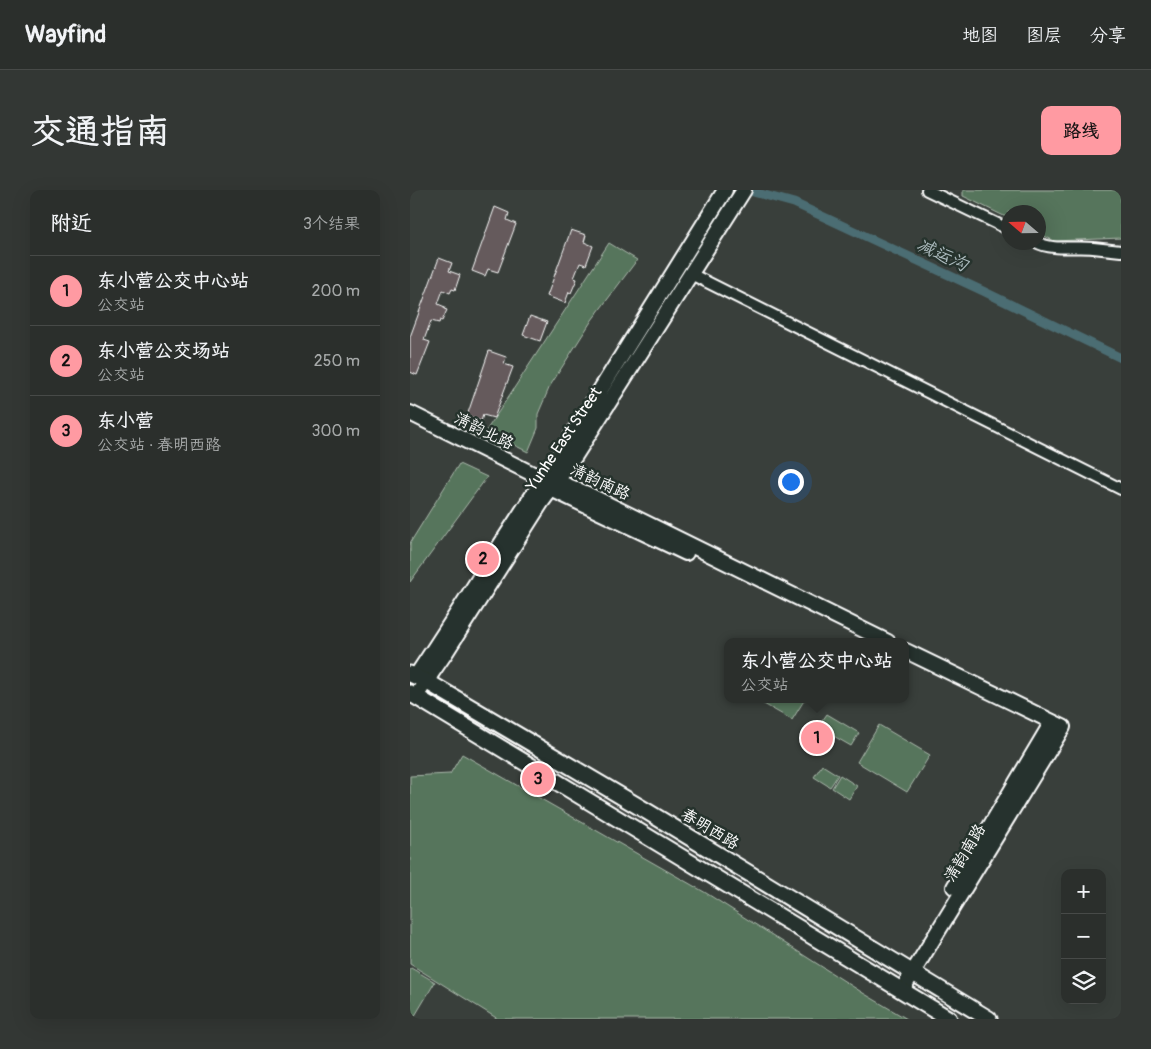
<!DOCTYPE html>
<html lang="zh">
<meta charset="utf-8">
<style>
body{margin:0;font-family:Pangolin,"LXGW WenKai TC",sans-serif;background:#333734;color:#f1f3f6}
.controls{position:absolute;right:15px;bottom:15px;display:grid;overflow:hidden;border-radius:10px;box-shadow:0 5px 20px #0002}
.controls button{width:45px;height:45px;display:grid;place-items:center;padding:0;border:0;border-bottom:1px solid #474a48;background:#2b2f2c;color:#f1f3f6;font:25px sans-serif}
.compass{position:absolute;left:591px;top:15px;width:45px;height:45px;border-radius:50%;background:#2b2f2c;box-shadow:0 5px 20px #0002;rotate:290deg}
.you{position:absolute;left:380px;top:291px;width:18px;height:18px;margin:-12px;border:4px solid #fff;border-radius:50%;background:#1a73e8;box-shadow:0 0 0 8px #1a73e833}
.badge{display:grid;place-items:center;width:32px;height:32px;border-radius:50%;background:#ff9aa2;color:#111;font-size:16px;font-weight:700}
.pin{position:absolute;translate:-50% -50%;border:2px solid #fff;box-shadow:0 1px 5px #0006}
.popup{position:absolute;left:314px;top:448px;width:185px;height:65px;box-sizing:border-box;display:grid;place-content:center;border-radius:10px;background:#2b2f2c;filter:drop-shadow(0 1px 4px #0005);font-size:16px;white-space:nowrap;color:#a6a9a9}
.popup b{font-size:19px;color:#f1f3f6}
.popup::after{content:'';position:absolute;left:50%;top:100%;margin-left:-10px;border:10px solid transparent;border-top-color:#2b2f2c}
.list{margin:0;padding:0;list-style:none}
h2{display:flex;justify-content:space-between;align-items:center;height:65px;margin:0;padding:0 20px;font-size:21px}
h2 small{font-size:16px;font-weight:400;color:#a6a9a9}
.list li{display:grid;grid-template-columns:32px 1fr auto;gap:15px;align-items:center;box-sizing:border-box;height:70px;padding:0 20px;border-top:1px solid #474a48}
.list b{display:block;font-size:19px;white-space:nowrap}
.list p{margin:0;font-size:16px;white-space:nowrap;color:#a6a9a9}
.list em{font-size:16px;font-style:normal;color:#a6a9a9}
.icon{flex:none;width:28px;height:28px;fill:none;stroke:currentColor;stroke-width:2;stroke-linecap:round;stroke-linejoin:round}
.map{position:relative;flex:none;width:711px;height:829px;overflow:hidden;border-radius:10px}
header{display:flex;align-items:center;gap:30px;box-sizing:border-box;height:70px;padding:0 25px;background:#2b2f2c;border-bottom:1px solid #474a48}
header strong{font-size:24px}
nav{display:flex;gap:28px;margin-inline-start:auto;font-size:18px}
.intro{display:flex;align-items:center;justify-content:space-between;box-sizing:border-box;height:120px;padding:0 30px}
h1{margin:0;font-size:35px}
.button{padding:12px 22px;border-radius:10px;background:#ff9aa2;color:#111;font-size:18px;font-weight:700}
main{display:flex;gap:30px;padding:0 30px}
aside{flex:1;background:#2b2f2c;border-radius:10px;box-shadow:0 5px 20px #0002}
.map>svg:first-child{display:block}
.green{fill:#57745b;stroke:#abbaad}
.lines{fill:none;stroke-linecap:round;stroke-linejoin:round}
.canal{stroke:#4c6d73;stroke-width:9}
.building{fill:#655a5c;stroke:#fff}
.street-casing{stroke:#fff;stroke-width:14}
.secondary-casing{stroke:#fff;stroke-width:18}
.primary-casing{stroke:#fff;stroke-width:19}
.street{stroke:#26332d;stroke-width:10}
.secondary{stroke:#26332d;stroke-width:14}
.primary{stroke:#26332d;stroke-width:15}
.labels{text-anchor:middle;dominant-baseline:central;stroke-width:5;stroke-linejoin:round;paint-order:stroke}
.street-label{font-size:16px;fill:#fff;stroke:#26332d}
.water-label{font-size:18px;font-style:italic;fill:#aebdc0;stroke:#26332d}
</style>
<header>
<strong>Wayfind</strong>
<nav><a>地图</a><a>图层</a><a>分享</a></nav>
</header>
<div class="intro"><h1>交通指南</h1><a class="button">路线</a></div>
<main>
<aside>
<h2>附近<small>3个结果</small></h2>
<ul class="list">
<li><span class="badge">1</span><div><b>东小营公交中心站</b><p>公交站</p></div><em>200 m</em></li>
<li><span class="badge">2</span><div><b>东小营公交场站</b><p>公交站</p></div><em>250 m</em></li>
<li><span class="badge">3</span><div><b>东小营</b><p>公交站 · 春明西路</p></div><em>300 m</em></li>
</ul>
</aside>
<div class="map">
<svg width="711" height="829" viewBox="0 0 711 829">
<rect width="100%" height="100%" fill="#393f3b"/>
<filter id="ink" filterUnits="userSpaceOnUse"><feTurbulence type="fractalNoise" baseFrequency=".02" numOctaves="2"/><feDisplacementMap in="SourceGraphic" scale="10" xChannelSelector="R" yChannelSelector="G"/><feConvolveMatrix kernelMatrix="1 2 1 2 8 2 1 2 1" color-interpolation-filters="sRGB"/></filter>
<g filter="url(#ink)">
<!-- green -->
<path class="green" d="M553 0H711V48L644 51 629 43 628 22H598V28L553 6Z
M199 53 227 70 182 130 140 196 128 224V238L118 262 76 241Z
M49 274 77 287 0 392V353Z
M345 509H395L382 530Z
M417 524 449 543 441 556 408 537Z
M469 535 520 565 497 602 447 572Z
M52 564 296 703 453 803 497 829H88L0 774V586L40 584Z
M412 575 428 585 420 597 404 587Z
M430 585 447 596 439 609 422 598Z
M1 778 25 792 3 829H0V780Z"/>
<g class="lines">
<!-- canal -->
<path class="canal" d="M336 0 384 13 573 101 711 168"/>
</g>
<!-- building -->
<path class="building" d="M85 17 99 23 97 30 106 34 88 82 78 79 75 86 62 81Z
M161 40 176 45 174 52 183 56 176 75 170 73 164 88 167 89 161 103 159 102 155 113 137 106Z
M29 68 42 73 39 81 50 85 45 100 42 99 40 103 33 100 28 114 35 117 34 119 37 120 32 131 30 130 29 133 21 131 14 150 20 152 7 185 0 182V147Z
M120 126 137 132 130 151 113 145Z
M79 161 96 167 94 174 103 177 84 228 73 225 71 231 57 226Z"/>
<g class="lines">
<!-- street casing -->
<g class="street-casing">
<path id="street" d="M517 0 598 39
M626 52C643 61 664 56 683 58 692 59 701 60 711 61
M281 84 711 299"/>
</g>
<!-- secondary casing -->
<g class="secondary-casing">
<path id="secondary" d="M0 223 133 289 146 291 177 304 478 452
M135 292 141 299 276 363
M6 486C54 415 97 341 146 271L315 0
M6 506 36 462 131 313 152 284 165 266 334 0
M544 697 642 532
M492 800 653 537 496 461"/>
</g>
<!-- primary casing -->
<g class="primary-casing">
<path id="primary" d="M0 484 16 491 238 622 579 829
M0 503 539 829"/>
</g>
<!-- street -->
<use href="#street" class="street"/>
<!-- secondary -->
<use href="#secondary" class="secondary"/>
<!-- primary -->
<use href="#primary" class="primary"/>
</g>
</g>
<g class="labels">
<!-- street labels -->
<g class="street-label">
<text transform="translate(74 241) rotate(26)">清韵北路</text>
<text transform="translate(154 249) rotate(-56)">Yunhe East Street</text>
<text transform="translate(190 292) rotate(25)">清韵南路</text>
<text transform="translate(300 639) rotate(31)">春明西路</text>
<text transform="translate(555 663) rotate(-59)">清韵南路</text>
</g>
<!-- water labels -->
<g class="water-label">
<text transform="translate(532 65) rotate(25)">减运沟</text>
</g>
</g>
</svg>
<div class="controls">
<button>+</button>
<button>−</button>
<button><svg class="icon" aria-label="layers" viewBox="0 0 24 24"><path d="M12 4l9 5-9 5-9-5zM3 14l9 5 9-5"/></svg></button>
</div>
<svg class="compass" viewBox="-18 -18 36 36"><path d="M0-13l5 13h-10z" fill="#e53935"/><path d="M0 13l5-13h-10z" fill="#a6a9a9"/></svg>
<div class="you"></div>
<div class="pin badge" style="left:407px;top:548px">1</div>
<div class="popup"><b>东小营公交中心站</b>公交站</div>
<div class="pin badge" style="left:73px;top:369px">2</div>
<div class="pin badge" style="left:128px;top:589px">3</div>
</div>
</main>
